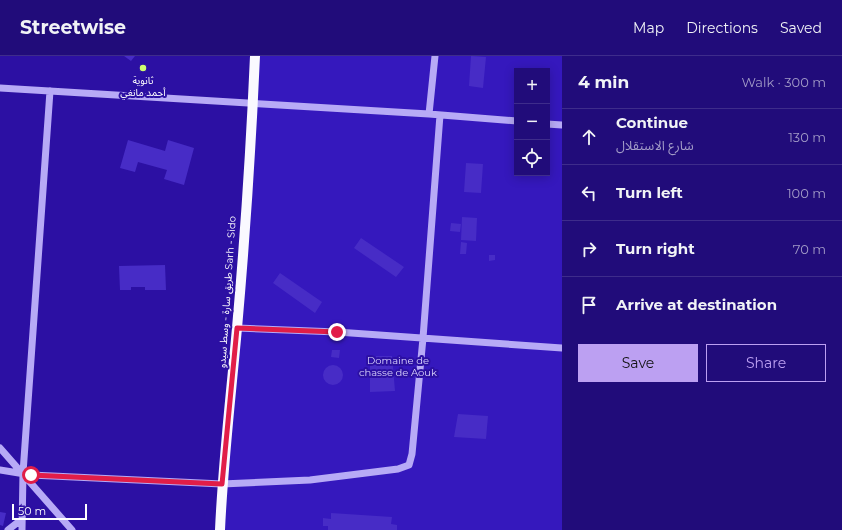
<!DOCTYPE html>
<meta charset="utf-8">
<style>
body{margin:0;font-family:Montserrat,"Noto Sans Arabic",sans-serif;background:#29157f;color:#f1f3f6}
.controls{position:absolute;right:12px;top:12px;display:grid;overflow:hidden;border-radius:0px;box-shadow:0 2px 10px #0003}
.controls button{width:36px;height:36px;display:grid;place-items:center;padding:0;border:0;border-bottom:1px solid #3e2c8b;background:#210c7a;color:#f1f3f6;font:20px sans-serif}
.scale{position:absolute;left:12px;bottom:10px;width:75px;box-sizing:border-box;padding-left:4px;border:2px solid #fff;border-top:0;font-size:11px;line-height:14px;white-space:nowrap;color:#fff;-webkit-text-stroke:3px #2c10a3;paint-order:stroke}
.stop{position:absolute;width:12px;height:12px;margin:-9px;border:3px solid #e11d48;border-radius:50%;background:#fff}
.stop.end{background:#e11d48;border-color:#fff;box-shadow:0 1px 4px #0008}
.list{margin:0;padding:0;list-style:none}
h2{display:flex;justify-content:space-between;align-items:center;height:52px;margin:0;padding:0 16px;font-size:17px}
h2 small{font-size:13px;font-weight:400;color:#a29bc7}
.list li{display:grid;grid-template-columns:26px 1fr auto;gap:12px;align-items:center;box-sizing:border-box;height:56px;padding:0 16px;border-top:1px solid #3e2c8b}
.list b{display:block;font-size:15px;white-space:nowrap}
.list p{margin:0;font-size:13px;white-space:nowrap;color:#a29bc7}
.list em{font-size:13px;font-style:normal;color:#a29bc7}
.actions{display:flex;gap:8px;padding:12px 16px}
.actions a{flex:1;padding:9px 0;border:1px solid #bca0f2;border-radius:0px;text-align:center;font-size:14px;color:#bca0f2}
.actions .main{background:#bca0f2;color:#111}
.icon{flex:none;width:22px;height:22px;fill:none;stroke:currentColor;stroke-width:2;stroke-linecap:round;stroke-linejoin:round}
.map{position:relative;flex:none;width:562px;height:474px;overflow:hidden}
header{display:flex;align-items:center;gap:24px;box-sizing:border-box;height:56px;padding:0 20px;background:#210c7a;border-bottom:1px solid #3e2c8b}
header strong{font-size:19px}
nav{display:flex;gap:22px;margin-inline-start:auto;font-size:14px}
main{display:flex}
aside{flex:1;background:#210c7a}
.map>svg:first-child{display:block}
.green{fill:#3518bd;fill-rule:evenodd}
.building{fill:#472cc6}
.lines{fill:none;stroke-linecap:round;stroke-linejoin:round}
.minor{stroke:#b7aaf6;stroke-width:7}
.major{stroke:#faf9ff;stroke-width:10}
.route{stroke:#e11d48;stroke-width:5}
.poi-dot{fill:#cfff6f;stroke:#2c10a3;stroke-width:1.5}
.labels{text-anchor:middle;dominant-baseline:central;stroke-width:4;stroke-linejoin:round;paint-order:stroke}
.poi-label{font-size:10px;fill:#fff;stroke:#2c10a3}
.street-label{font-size:10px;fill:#fff;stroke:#2c10a3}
.park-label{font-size:10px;fill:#dbd4fe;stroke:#2c10a3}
</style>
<header>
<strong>Streetwise</strong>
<nav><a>Map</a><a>Directions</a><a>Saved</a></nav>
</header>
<main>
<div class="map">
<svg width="562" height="474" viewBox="0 0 562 474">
<rect width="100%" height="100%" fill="#2c10a3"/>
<!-- green -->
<path class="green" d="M255 0H562V474H220ZM517 15H547V117H517Z"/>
<!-- building -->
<path class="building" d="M124 0H135L131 5Z
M471 0 486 1 483 32 469 30Z
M128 84 165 95 168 84 194 92 184 129 164 123 167 114 138 106 135 116 120 112Z
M466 107 483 108 481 137 464 136Z
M462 161 477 162 476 185 461 184Z
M451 167 461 168 460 176 450 175Z
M361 182 404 211 396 221 354 192Z
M461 186 467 187 466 198H460Z
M489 199H495V204L489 205Z
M165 209 166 234H145V231H131V234H120L119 210Z
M280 217 322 246 315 257 273 227Z
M332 294H340L339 302 331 301Z
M376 300H392L395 335 370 336V309H376Z
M323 319a10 10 0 1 1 20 0a10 10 0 1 1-20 0Z
M458 358 488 360 486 383 454 381Z
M0 456 6 457 3 470 0 469Z
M331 457 392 461 391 468 397 469V474H328V470H323V462L331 463Z"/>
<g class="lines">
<!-- minor -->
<path class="minor" d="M0 32 429 58 517 65
M429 58 435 0
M547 68 562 69
M237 272 337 276 562 292
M0 392 72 474
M0 414 31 419 222 428 310 424 398 413 409 409 412 398 423 282 440 59
M8 474 22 463
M22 474 23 417 50 35"/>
<!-- major -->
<path class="major" d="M220 474C223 406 231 339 237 272 245 182 251 91 255 0"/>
</g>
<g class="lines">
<!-- route -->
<path class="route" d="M31 419 222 428 237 272 337 276"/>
</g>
<!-- markers -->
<circle class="poi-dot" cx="143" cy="12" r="4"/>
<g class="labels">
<!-- poi labels -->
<g class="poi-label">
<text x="143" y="24">ثانوية<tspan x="143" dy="12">أحمد مانغي</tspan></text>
</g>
<!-- street labels -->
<g class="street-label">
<text transform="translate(227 236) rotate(-86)">طريق سارة - وسط سيدو Sarh - Sido</text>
</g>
<!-- park labels -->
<g class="park-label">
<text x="398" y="304">Domaine de<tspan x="398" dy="12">chasse de Aouk</tspan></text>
</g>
</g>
</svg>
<div class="controls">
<button>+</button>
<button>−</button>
<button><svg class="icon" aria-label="locate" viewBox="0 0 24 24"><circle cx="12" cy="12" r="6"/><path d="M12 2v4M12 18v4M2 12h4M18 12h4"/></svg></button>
</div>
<div class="scale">50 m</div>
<div class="stop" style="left:31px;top:419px"></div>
<div class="stop end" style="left:337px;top:276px"></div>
</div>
<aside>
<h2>4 min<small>Walk · 300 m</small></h2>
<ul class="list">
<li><svg class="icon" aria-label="ahead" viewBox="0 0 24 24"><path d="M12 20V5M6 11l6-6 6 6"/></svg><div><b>Continue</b><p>شارع الاستقلال</p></div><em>130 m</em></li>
<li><svg class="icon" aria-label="left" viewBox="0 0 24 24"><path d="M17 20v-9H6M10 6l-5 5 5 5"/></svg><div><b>Turn left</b></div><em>100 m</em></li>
<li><svg class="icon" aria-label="right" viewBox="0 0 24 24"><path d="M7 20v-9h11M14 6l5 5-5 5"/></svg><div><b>Turn right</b></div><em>70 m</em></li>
<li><svg class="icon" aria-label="arrive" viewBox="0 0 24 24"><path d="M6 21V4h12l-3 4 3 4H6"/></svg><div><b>Arrive at destination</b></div></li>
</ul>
<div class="actions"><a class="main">Save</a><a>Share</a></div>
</aside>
</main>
